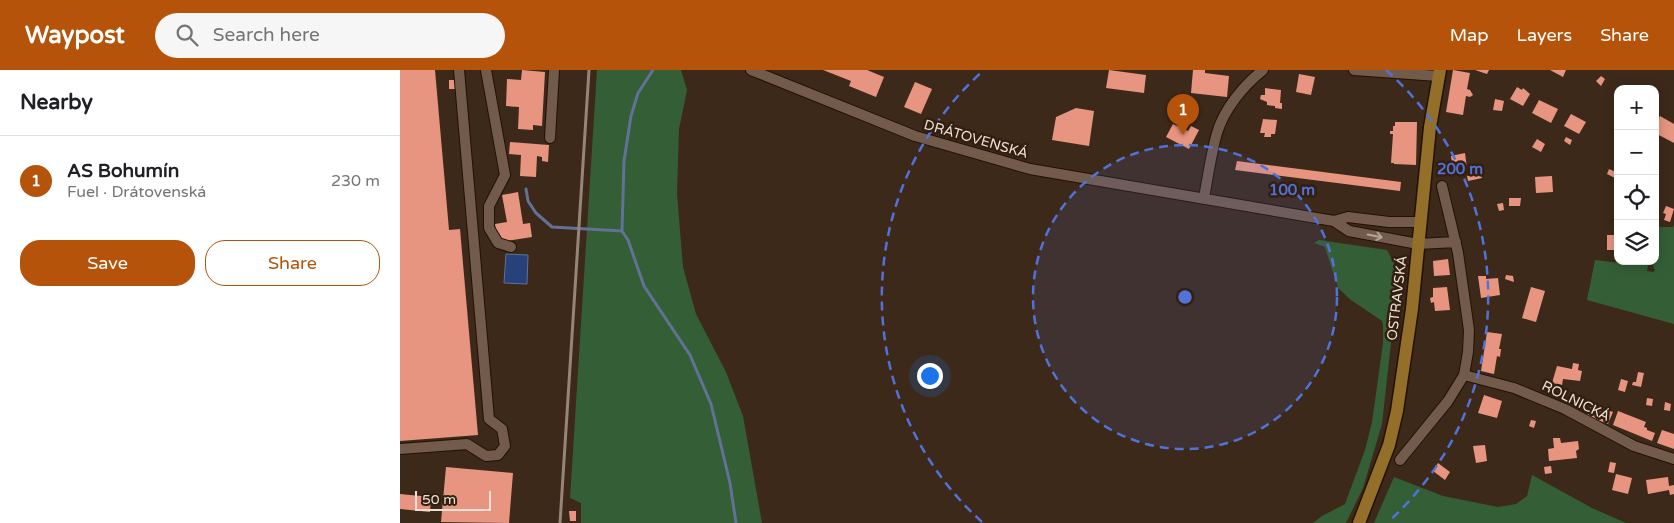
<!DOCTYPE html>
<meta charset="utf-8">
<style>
body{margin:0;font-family:"Varela Round",sans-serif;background:#f6f6f6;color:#202124}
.controls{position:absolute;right:15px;top:15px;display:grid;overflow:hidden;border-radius:10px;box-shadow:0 2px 12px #0003}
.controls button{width:45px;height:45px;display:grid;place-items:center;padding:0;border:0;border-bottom:1px solid #e0e0e0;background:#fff;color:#202124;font:25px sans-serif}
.scale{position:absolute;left:15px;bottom:12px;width:76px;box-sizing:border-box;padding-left:5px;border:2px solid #eee0d7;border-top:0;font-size:14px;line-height:18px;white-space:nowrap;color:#eee0d7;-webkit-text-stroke:4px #321f10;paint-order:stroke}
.you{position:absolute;left:529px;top:305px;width:18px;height:18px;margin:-12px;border:4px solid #fff;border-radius:50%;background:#1a73e8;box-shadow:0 0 0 8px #1a73e833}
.badge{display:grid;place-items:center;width:32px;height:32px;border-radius:50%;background:#b45309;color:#fff;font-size:16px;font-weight:700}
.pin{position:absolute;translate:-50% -41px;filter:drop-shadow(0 1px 2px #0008)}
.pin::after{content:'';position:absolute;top:26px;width:18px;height:15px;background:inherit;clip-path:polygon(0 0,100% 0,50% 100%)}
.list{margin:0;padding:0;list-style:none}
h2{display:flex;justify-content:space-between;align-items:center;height:65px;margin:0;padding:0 20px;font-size:21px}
h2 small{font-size:16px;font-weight:400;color:#757577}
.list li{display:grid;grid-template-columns:32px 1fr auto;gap:15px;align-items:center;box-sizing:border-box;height:90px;padding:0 20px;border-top:1px solid #e0e0e0}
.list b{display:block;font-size:19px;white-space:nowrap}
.list p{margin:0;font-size:16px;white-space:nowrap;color:#757577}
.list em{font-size:16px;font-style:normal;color:#757577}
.actions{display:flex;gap:10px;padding:15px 20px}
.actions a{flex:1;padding:11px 0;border:1px solid #b45309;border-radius:20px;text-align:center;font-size:18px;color:#b45309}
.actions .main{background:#b45309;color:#fff}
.icon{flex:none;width:28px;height:28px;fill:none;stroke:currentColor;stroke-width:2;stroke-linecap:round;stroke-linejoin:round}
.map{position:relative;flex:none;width:1274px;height:453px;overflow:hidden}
header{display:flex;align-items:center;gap:30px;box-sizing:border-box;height:70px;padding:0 25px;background:#b45309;color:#fff}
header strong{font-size:24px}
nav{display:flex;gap:28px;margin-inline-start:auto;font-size:18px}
.search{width:350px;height:45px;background:#f6f6f6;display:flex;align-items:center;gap:12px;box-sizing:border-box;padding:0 18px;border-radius:28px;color:#757577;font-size:19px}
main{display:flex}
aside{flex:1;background:#fff}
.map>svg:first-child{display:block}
.green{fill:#345e35}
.water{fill:#27417b;stroke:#637197}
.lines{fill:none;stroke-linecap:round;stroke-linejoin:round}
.stream{stroke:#637197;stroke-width:3}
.building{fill:#e79581}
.minor-casing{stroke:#231104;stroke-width:12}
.major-casing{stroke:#231104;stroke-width:15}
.minor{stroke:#725b4b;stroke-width:10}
.major{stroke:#936f29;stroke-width:12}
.rail{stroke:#968579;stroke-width:3}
.oneway{stroke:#b6a498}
.ring{fill:none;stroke:#5172d8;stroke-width:2.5;stroke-dasharray:9 6}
.labels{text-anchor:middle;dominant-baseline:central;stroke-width:5;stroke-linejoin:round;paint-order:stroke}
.street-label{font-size:14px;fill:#eee0d7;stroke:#321f10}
.centre{fill:#5172d8;stroke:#321f10;stroke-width:2.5}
.ring-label{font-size:15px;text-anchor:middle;font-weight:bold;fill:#5172d8;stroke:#321f10;stroke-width:5;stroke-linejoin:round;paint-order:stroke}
</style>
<header>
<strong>Waypost</strong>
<div class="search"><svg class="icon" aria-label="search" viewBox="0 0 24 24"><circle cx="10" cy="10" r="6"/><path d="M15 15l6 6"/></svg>Search here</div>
<nav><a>Map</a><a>Layers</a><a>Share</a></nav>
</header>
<main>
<aside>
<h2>Nearby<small></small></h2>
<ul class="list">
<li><span class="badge">1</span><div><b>AS Bohumín</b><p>Fuel · Drátovenská</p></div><em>230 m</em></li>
</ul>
<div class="actions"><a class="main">Save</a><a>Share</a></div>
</aside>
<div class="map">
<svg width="1274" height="453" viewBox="0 0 1274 453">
<rect width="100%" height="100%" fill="#3d291a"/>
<!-- green -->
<path class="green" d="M197 0H281L287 20 279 59 277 124 283 197 296 244 326 302 343 346 362 453H181V433L170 428Z
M1274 154V254L1187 230 1195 190 1229 194 1230 191H1251L1248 195 1247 201 1253 202 1255 200 1253 196 1256 184 1255 157H1273Z
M919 170 987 180 1002 209 994 246 982 354 963 418 946 453H913L922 446 945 434 965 380 972 352 983 273V255L982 251 951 230 938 218 925 177 914 173Z
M1132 405 1192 438 1226 453H974L994 407 1043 426 1098 437 1116 434 1127 426Z"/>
<!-- water -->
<path class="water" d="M106 184 128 185 127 214 104 213Z"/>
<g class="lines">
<!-- stream -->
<path class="stream" d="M126 119 128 131 136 143 152 157 222 161 228 170 244 216 290 285 311 334 330 413 336 453
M222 161 224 91 231 46 238 23 253 0"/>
</g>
<!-- building -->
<path class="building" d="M0 0H35L49 160 60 159 78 365 0 371Z
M122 0 145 2 142 56 133 55V60L118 59 119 37 106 36 107 9 121 10Z
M423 0H467L484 7 476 27 449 16 451 11Z
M709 0 746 5 744 23 706 18Z
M793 0H805V3L829 6 827 27 791 23Z
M1053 0 1070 3 1067 19 1070 20 1073 25 1070 27 1066 26 1063 45 1046 42Z
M1075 0H1089L1087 4Z
M1150 0H1166L1163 7Z
M899 4 915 7 911 25 896 22Z
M1201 6 1205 9 1201 16 1196 11Z
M49 10H55V19H49Z
M515 12 532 19 521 44 504 37Z
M1117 17 1122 20 1123 18 1130 24 1123 36 1110 29Z
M865 18 881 20 880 33H882V39L875 38V36L867 35V32L860 29 861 25H865Z
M1095 29 1104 31 1102 41 1093 40Z
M1139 30 1158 39 1151 53 1132 43Z
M676 38 694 41 689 76 652 70 656 47Z
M1171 44 1186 52 1179 64 1164 56Z
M1260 46 1274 54V73L1255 63V55Z
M863 49 877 50 875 64H871V67H864L865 63H860Z
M995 52H1017L1016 95 994 94V93H991L993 64H990V61H993V56H995Z
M773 54 788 61 791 56 799 60 789 79 766 67Z
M1166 67 1172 70 1170 75 1164 71Z
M1137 69 1145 74 1141 82 1132 77Z
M110 72 149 75 148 92 142 91V87L137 86 136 107 120 106 121 85 109 84Z
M1065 83 1067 99 1053 101 1051 86Z
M837 91 1001 112 1000 121 835 100Z
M1209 99 1218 103 1217 109 1207 104Z
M1081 103 1082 108 1068 111 1067 106Z
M1152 106 1153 122 1136 123 1135 107Z
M118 122 123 154 130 153 132 167 101 172 97 169 95 154 107 152 102 125Z
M1109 128H1121L1120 136H1109Z
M1103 133 1104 140 1099 141 1097 134Z
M1266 136 1274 139 1270 152 1264 150 1266 144 1263 143Z
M1207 165H1218V180H1207Z
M1048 189 1050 205 1034 206 1033 191Z
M1106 205 1113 206 1114 212 1105 209Z
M1078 206H1086V209L1098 208 1100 225 1081 228Z
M1047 217 1050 240 1035 241 1034 232 1031 233 1030 228 1033 227V218Z
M1131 217 1145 221 1136 252 1122 248Z
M1087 262 1102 264 1099 279H1101L1100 287 1097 286 1094 304 1081 301Z
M1173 293 1179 294 1178 300 1182 301 1180 311 1163 309 1162 315 1152 313 1157 296 1172 299Z
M1238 302 1244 303 1241 317 1232 315 1233 312H1236Z
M1221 309 1228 311 1225 322 1218 320Z
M1084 325 1102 331 1097 348 1078 343Z
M1247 328 1253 329 1252 336 1246 335Z
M1265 332 1271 334 1270 341 1264 340Z
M1192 334 1213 342 1208 354 1187 346Z
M1218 341 1246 352 1244 357 1247 358V360L1255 363 1252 371 1213 355Z
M1131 350 1136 351 1134 358 1129 356Z
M1262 360 1274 364V379L1257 373Z
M1153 368H1160L1161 373 1178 371 1179 379 1176 381 1177 388 1149 391 1148 379 1154 378Z
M1085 375 1087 391 1076 393 1073 376Z
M1210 392 1216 393 1214 403 1208 402Z
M1038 393 1050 402 1045 410 1033 401Z
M1151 396 1152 403 1145 404 1144 397Z
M46 397 113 403 109 453 41 452Z
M1216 404 1232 408 1228 424 1212 420Z
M1268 407 1269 416 1274 415V424L1270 425 1269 420 1248 424 1246 410Z
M0 424 31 427 30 442 0 439Z
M169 441H176V451H170Z"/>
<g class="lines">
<!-- minor casing -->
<g class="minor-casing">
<path id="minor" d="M86 0 105 105 89 136V158L98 173 111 177
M351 0 515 66 630 99 934 151 949 161 1018 174 1056 172
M954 0 1038 6
M150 68 154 0
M804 128C808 106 811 84 817 63 824 39 844 15 863 0
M934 151 948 147 989 152H1021
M1064 305 1114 318 1165 339 1234 376 1274 389
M0 379 67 374 86 386 98 385 105 376 102 359 89 349 59 0
M1000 390 1048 331 1064 305 1068 282 1069 260 1058 183 1042 116"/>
</g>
<!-- major casing -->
<g class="major-casing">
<path id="major" d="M959 453 989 375 997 341 1012 239 1030 57 1040 0"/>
</g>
<!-- minor -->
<use href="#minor" class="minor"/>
<!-- major -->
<use href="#major" class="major"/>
<!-- rail -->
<path class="rail" d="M160 453 189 0"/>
</g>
<!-- one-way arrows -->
<defs><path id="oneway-shaft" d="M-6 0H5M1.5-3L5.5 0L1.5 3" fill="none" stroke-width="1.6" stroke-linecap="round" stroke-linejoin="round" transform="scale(1.25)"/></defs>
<use class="oneway" href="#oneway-shaft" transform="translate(975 166) rotate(11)"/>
<!-- distance rings -->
<circle cx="785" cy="227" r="152" fill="#5172d8" fill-opacity=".12"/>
<g class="ring">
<circle cx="785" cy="227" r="152"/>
<path d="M582 452A303 303 0 0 1 584 0M986 0A303 303 0 0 1 988 452"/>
</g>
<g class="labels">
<!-- street labels -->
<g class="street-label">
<text transform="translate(576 69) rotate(16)">DRÁTOVENSKÁ</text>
<text transform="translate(997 228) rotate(-83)">OSTRAVSKÁ</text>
<text transform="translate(1176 331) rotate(26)">ROLNICKÁ</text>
</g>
</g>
<circle cx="785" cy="227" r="8" class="centre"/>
<g class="ring-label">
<text x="1060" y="104">200 m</text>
<text x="892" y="125">100 m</text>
</g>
</svg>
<div class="controls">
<button>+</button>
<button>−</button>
<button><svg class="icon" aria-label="locate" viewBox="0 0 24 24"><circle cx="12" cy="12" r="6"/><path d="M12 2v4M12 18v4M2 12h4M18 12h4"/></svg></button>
<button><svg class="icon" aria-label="layers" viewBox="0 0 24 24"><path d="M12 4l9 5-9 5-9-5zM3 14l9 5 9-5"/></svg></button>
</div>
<div class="scale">50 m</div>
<div class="you"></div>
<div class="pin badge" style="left:783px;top:65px">1</div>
</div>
</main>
